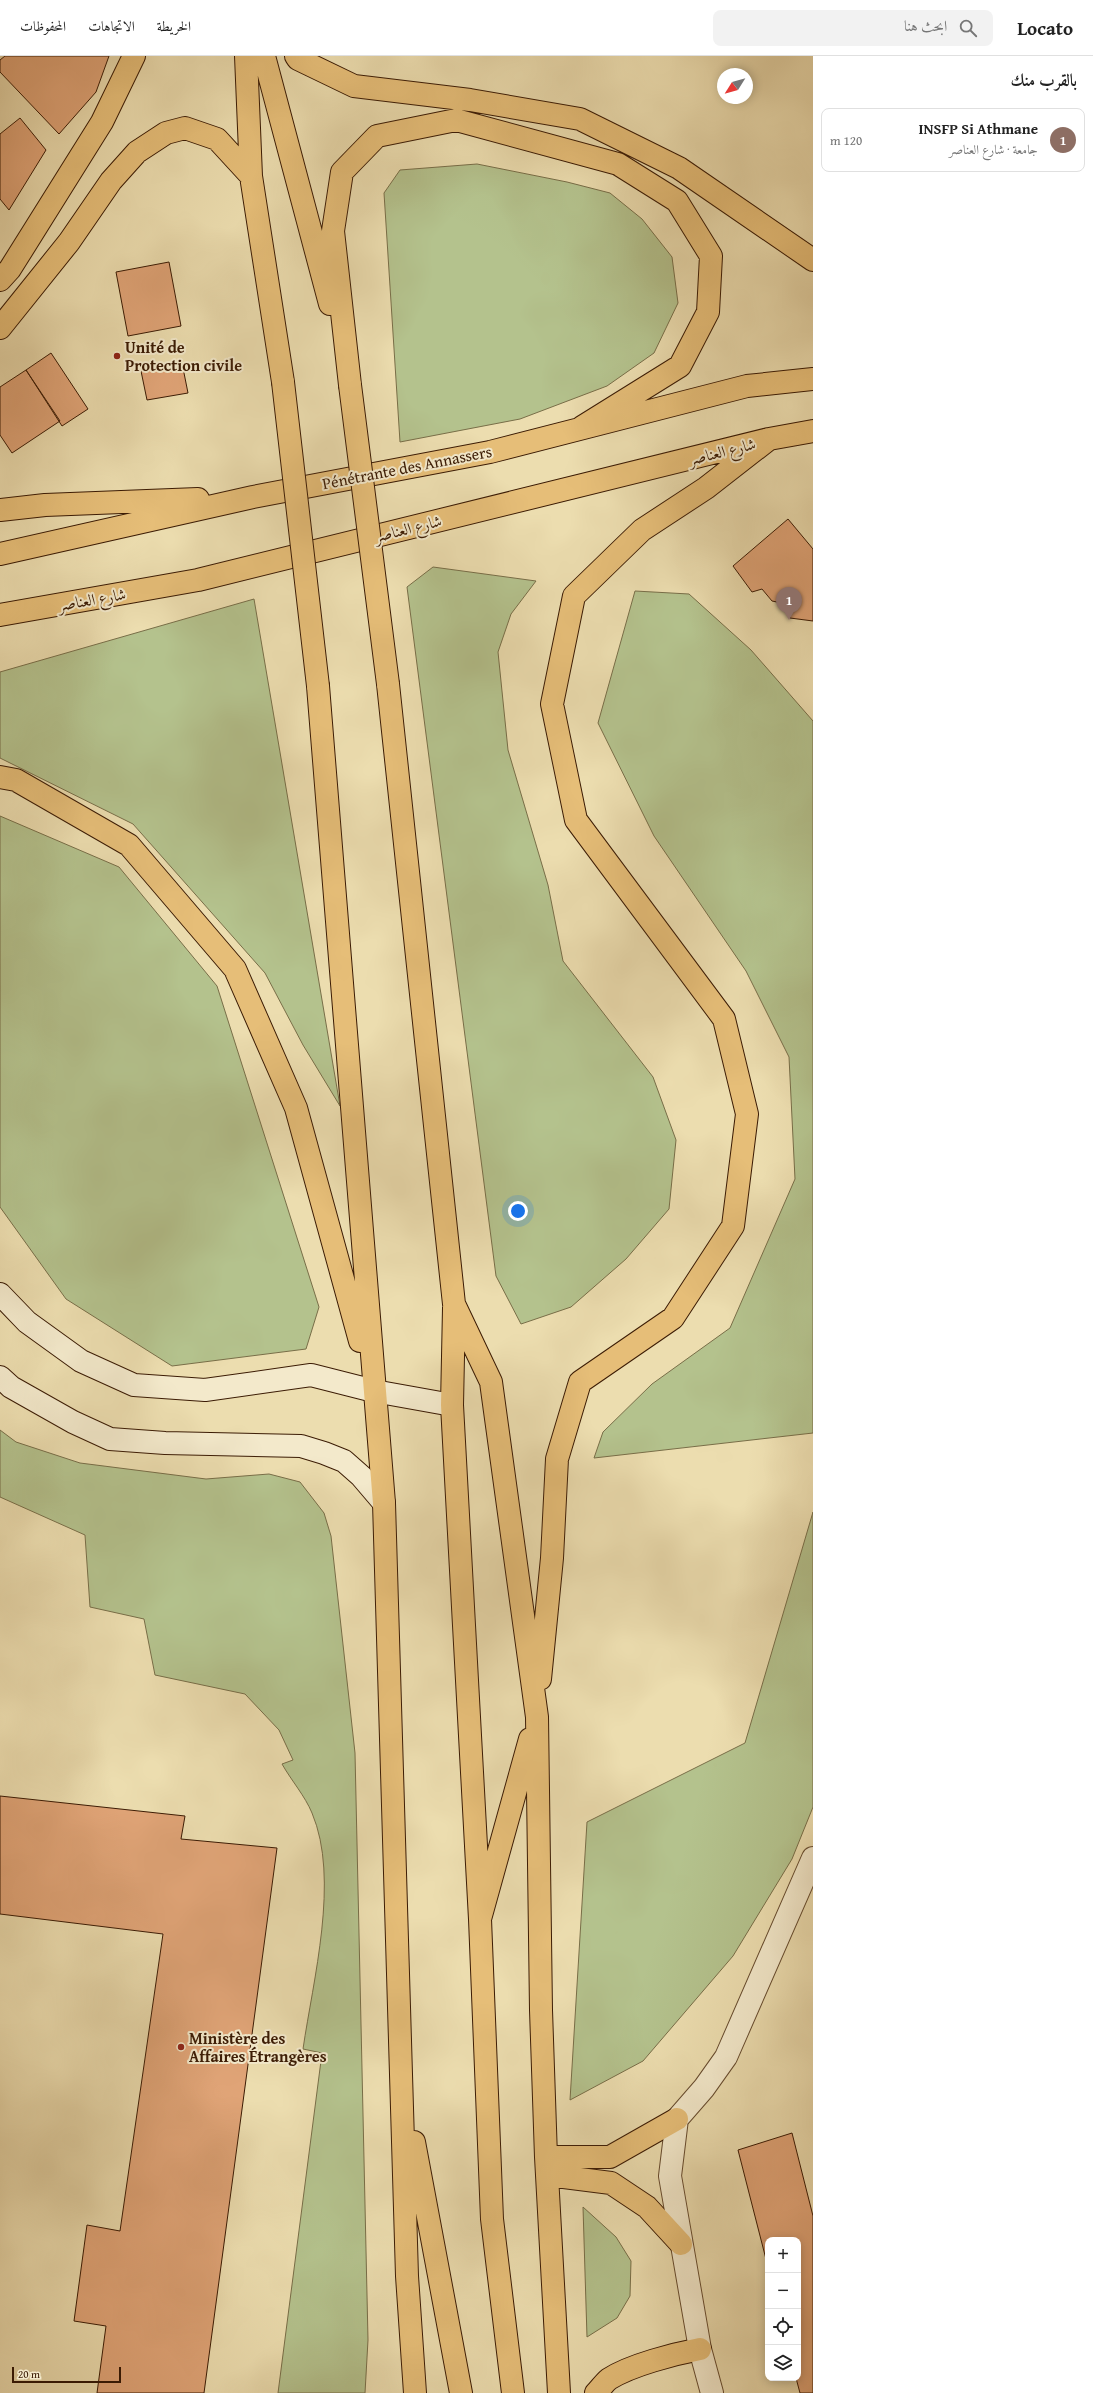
<!DOCTYPE html>
<html lang="ar">
<meta charset="utf-8">
<style>
body{margin:0;font-family:"Gentium Book Plus",Amiri,serif;background:#f2f2f2;color:#222;direction:rtl}
.controls{position:absolute;right:12px;bottom:12px;display:grid;overflow:hidden;border-radius:8px;box-shadow:0 2px 10px #0003}
.controls button{width:36px;height:36px;display:grid;place-items:center;padding:0;border:0;border-bottom:1px solid #e0e0e0;background:#fff;color:#222;font:20px sans-serif}
.compass{position:absolute;left:717px;top:12px;width:36px;height:36px;border-radius:50%;background:#fff;box-shadow:0 2px 10px #0003;rotate:233deg}
.scale{position:absolute;left:12px;bottom:10px;width:109px;box-sizing:border-box;padding-left:4px;border:2px solid #3b1b04;border-top:0;font-size:11px;line-height:14px;white-space:nowrap;color:#3b1b04;-webkit-text-stroke:3px #f3e9cb;paint-order:stroke}
.you{position:absolute;left:518px;top:1155px;width:14px;height:14px;margin:-10px;border:3px solid #fff;border-radius:50%;background:#1a73e8;box-shadow:0 0 0 6px #1a73e833}
.badge{display:grid;place-items:center;width:26px;height:26px;border-radius:50%;background:#8f2418;color:#fff;font-size:13px;font-weight:700}
.pin{position:absolute;translate:-50% -33px;filter:drop-shadow(0 1px 2px #0008)}
.pin::after{content:'';position:absolute;top:21px;width:14px;height:12px;background:inherit;clip-path:polygon(0 0,100% 0,50% 100%)}
.list{margin:0;padding:0;list-style:none}
h2{display:flex;justify-content:space-between;align-items:center;height:52px;margin:0;padding:0 16px;font-size:17px}
h2 small{font-size:13px;font-weight:400;color:#767676}
.list li{display:grid;grid-template-columns:26px 1fr auto;gap:12px;align-items:center;box-sizing:border-box;height:64px;margin:0 8px 8px;padding:0 8px;border:1px solid #e0e0e0;border-radius:8px}
.list b{display:block;font-size:15px;white-space:nowrap}
.list p{margin:0;font-size:13px;white-space:nowrap;color:#767676}
.list em{font-size:13px;font-style:normal;color:#767676}
.icon{flex:none;width:22px;height:22px;fill:none;stroke:currentColor;stroke-width:2;stroke-linecap:round;stroke-linejoin:round}
.map{position:relative;flex:none;width:813px;height:2337px;overflow:hidden;direction:ltr}
header{display:flex;align-items:center;gap:24px;box-sizing:border-box;height:56px;padding:0 20px;background:#fff;border-bottom:1px solid #e0e0e0}
header strong{font-size:19px}
nav{display:flex;gap:22px;margin-inline-start:auto;font-size:14px}
.search{width:280px;height:36px;background:#f2f2f2;display:flex;align-items:center;gap:10px;box-sizing:border-box;padding:0 14px;border-radius:8px;color:#767676;font-size:15px}
main{display:flex}
aside{flex:1;background:#fff}
.map>svg:first-child{display:block}
.green{fill:#b4c28d;stroke:#786e48}
.building{fill:#e0a477;stroke:#3b1b04}
.lines{fill:none;stroke-linecap:round;stroke-linejoin:round}
.street-casing{stroke:#674c2f;stroke-width:24}
.secondary-casing{stroke:#3b1b04;stroke-width:24}
.highway-casing{stroke:#3b1b04;stroke-width:24}
.street{stroke:#f3e9cb;stroke-width:22}
.secondary{stroke:#f3e9cb;stroke-width:22}
.highway{stroke:#e6be78;stroke-width:22}
.highway-bridge-casing{stroke:#3b1b04;stroke-width:24;stroke-linecap:butt}
.highway-bridge{stroke:#e6be78;stroke-width:22}
.poi-dot{fill:#8f2418;stroke:#f3e9cb;stroke-width:1.5}
.labels{text-anchor:middle;dominant-baseline:central;stroke-width:4;stroke-linejoin:round;paint-order:stroke}
.poi-label{font-size:16px;font-weight:bold;fill:#3b1b04;stroke:#f3e9cb;text-anchor:start}
.street-label{font-size:16px;fill:#3b1b04;stroke:#f3e9cb}
</style>
<header>
<strong>Locato</strong>
<div class="search"><svg class="icon" aria-label="search" viewBox="0 0 24 24"><circle cx="10" cy="10" r="6"/><path d="M15 15l6 6"/></svg>ابحث هنا</div>
<nav><a>الخريطة</a><a>الاتجاهات</a><a>المحفوظات</a></nav>
</header>
<main>
<aside>
<h2>بالقرب منك<small></small></h2>
<ul class="list">
<li><span class="badge" style="background:#8d6e63">1</span><div><b>INSFP Si Athmane</b><p>جامعة · شارع العناصر</p></div><em>120 m</em></li>
</ul>
</aside>
<div class="map">
<svg width="813" height="2337" viewBox="0 0 813 2337">
<rect width="100%" height="100%" fill="#ecddaf"/>
<filter id="stains"><feTurbulence type="fractalNoise" baseFrequency=".005" numOctaves="4"/><feColorMatrix values="0 0 0 0 .2 0 0 0 0 .09 0 0 0 0 .02 0 0 0 .5 -.17"/></filter>
<radialGradient id="worn" r=".72"><stop offset=".6" stop-color="#630" stop-opacity="0"/><stop offset="1" stop-color="#630" stop-opacity=".3"/></radialGradient>
<!-- green -->
<path class="green" d="M477 108 567 126 610 137 642 163 672 201 678 247 654 297 607 330 520 363 400 386 384 137 400 114Z
M433 511 536 525 511 558 498 596 508 694 548 829 563 905 653 1021 676 1084 669 1153 626 1203 571 1251 521 1268 496 1220 407 531Z
M635 535 689 538 751 594 813 665V1377L594 1402 603 1376 652 1328 730 1272 795 1123 789 1001 746 915 654 780 598 667Z
M254 543 340 1050 303 989 265 917 133 768 0 702V616Z
M0 760 119 811 217 930 319 1251 306 1293 172 1310 66 1243 0 1151Z
M0 1374 16 1386 80 1407 206 1423 269 1418 300 1426 324 1457 331 1480 355 1697 368 2284 365 2337H278L322 1997 303 1993C313 1924 340 1823 312 1757 305 1740 291 1724 282 1708L293 1704 279 1674 245 1638 155 1619 144 1563 90 1551 85 1479 0 1441Z
M813 1456V1751L792 1803 733 1900 643 2005 570 2044 587 1766 745 1687Z
M583 2151 616 2181 631 2205 630 2240 617 2262 587 2281Z"/>
<!-- building -->
<path class="building" d="M5 0H109L96 36 59 78 0 16V4Z
M20 62 46 94 9 154 0 143V78Z
M169 206 181 270 128 280 116 216Z
M51 297 88 353 62 370 26 314Z
M182 307 188 337 147 344 141 315Z
M26 314 60 365 12 397 0 379V331Z
M788 463 813 493V565L790 562 786 548 772 545 762 533 752 536 733 510Z
M0 1740 185 1760 181 1783 277 1792 204 2337H97L106 2270 74 2265 87 2169 120 2175 163 1878 0 1858Z
M792 2077 813 2160V2337H800L796 2322H798V2184H768V2211L738 2094Z"/>
<g class="lines">
<!-- street casing -->
<g class="street-casing">
<path id="street" d="M712 2337 700 2293 670 2120 677 2063 704 2032 726 2001 813 1802"/>
</g>
<!-- secondary casing -->
<g class="secondary-casing">
<path id="secondary" d="M0 1238 27 1266 81 1305 134 1329 205 1334 311 1319 374 1335 452 1349
M0 1321 11 1331 73 1366 110 1383 165 1387 301 1390 324 1397 344 1405 361 1420 384 1447"/>
</g>
<!-- highway casing -->
<g class="highway-casing">
<path id="highway" d="M246 0 251 120 283 326
M264 0 330 248
M296 0 298 3 354 30 470 44 580 63 679 112 813 204
M0 224 10 213 102 66 134 0
M0 272 69 186 111 125 137 96 166 77 185 72 217 83 251 120
M350 329 333 175 342 116 377 80 456 64 618 108 677 145 711 200 708 256 680 310 582 371
M0 454 45 449 198 443
M0 498 253 441 490 396 747 330 813 323
M0 559 198 524 769 383 813 375
M388 628 454 1248 491 1326 537 1661 541 1954 546 2101 559 2337
M318 630 384 1447 407 2220 415 2337
M0 721 16 724 129 789 235 913 296 1052 360 1285
M454 1252 452 1349 480 1863 492 2163 513 2337
M540 1623 552 1502 557 1403 580 1326 673 1262 733 1170 747 1058 724 963 576 764 552 648 574 540 642 474 706 432 769 383
M480 1863 530 1683
M414 2086 461 2337
M546 2101H610L677 2063
M548 2119 611 2127 647 2151 681 2188
M596 2337C600 2333 604 2327 609 2323 631 2309 674 2298 700 2293"/>
</g>
<!-- street -->
<use href="#street" class="street"/>
<!-- secondary -->
<use href="#secondary" class="secondary"/>
<!-- highway -->
<use href="#highway" class="highway"/>
<!-- highway-bridge casing -->
<g class="highway-bridge-casing">
<path id="highway-bridge" d="M283 326 318 630
M350 329 388 628"/>
</g>
<!-- highway-bridge -->
<use href="#highway-bridge" class="highway-bridge"/>
</g>
<!-- markers -->
<g class="poi-dot">
<circle cx="117" cy="300" r="4"/>
<circle cx="181" cy="1991" r="4"/>
</g>
<g class="labels">
<!-- poi labels -->
<g class="poi-label">
<text x="125" y="291">Unité de<tspan x="125" dy="18">Protection civile</tspan></text>
<text x="189" y="1982">Ministère des<tspan x="189" dy="18">Affaires Étrangères</tspan></text>
</g>
<!-- street labels -->
<g class="street-label">
<text transform="translate(722 395) rotate(-14)">شارع العناصر</text>
<text transform="translate(407 411) rotate(-11)">Pénétrante des Annassers</text>
<text transform="translate(408 472) rotate(-14)">شارع العناصر</text>
<text transform="translate(92 543) rotate(-10)">شارع العناصر</text>
</g>
</g>
<rect width="100%" height="100%" filter="url(#stains)"/>
<rect width="100%" height="100%" fill="url(#worn)"/>
</svg>
<div class="controls">
<button>+</button>
<button>−</button>
<button><svg class="icon" aria-label="locate" viewBox="0 0 24 24"><circle cx="12" cy="12" r="6"/><path d="M12 2v4M12 18v4M2 12h4M18 12h4"/></svg></button>
<button><svg class="icon" aria-label="layers" viewBox="0 0 24 24"><path d="M12 4l9 5-9 5-9-5zM3 14l9 5 9-5"/></svg></button>
</div>
<svg class="compass" viewBox="-18 -18 36 36"><path d="M0-13l5 13h-10z" fill="#e53935"/><path d="M0 13l5-13h-10z" fill="#767676"/></svg>
<div class="scale">20 m</div>
<div class="you"></div>
<div class="pin badge" style="left:789px;top:564px;background:#8d6e63">1</div>
</div>
</main>
